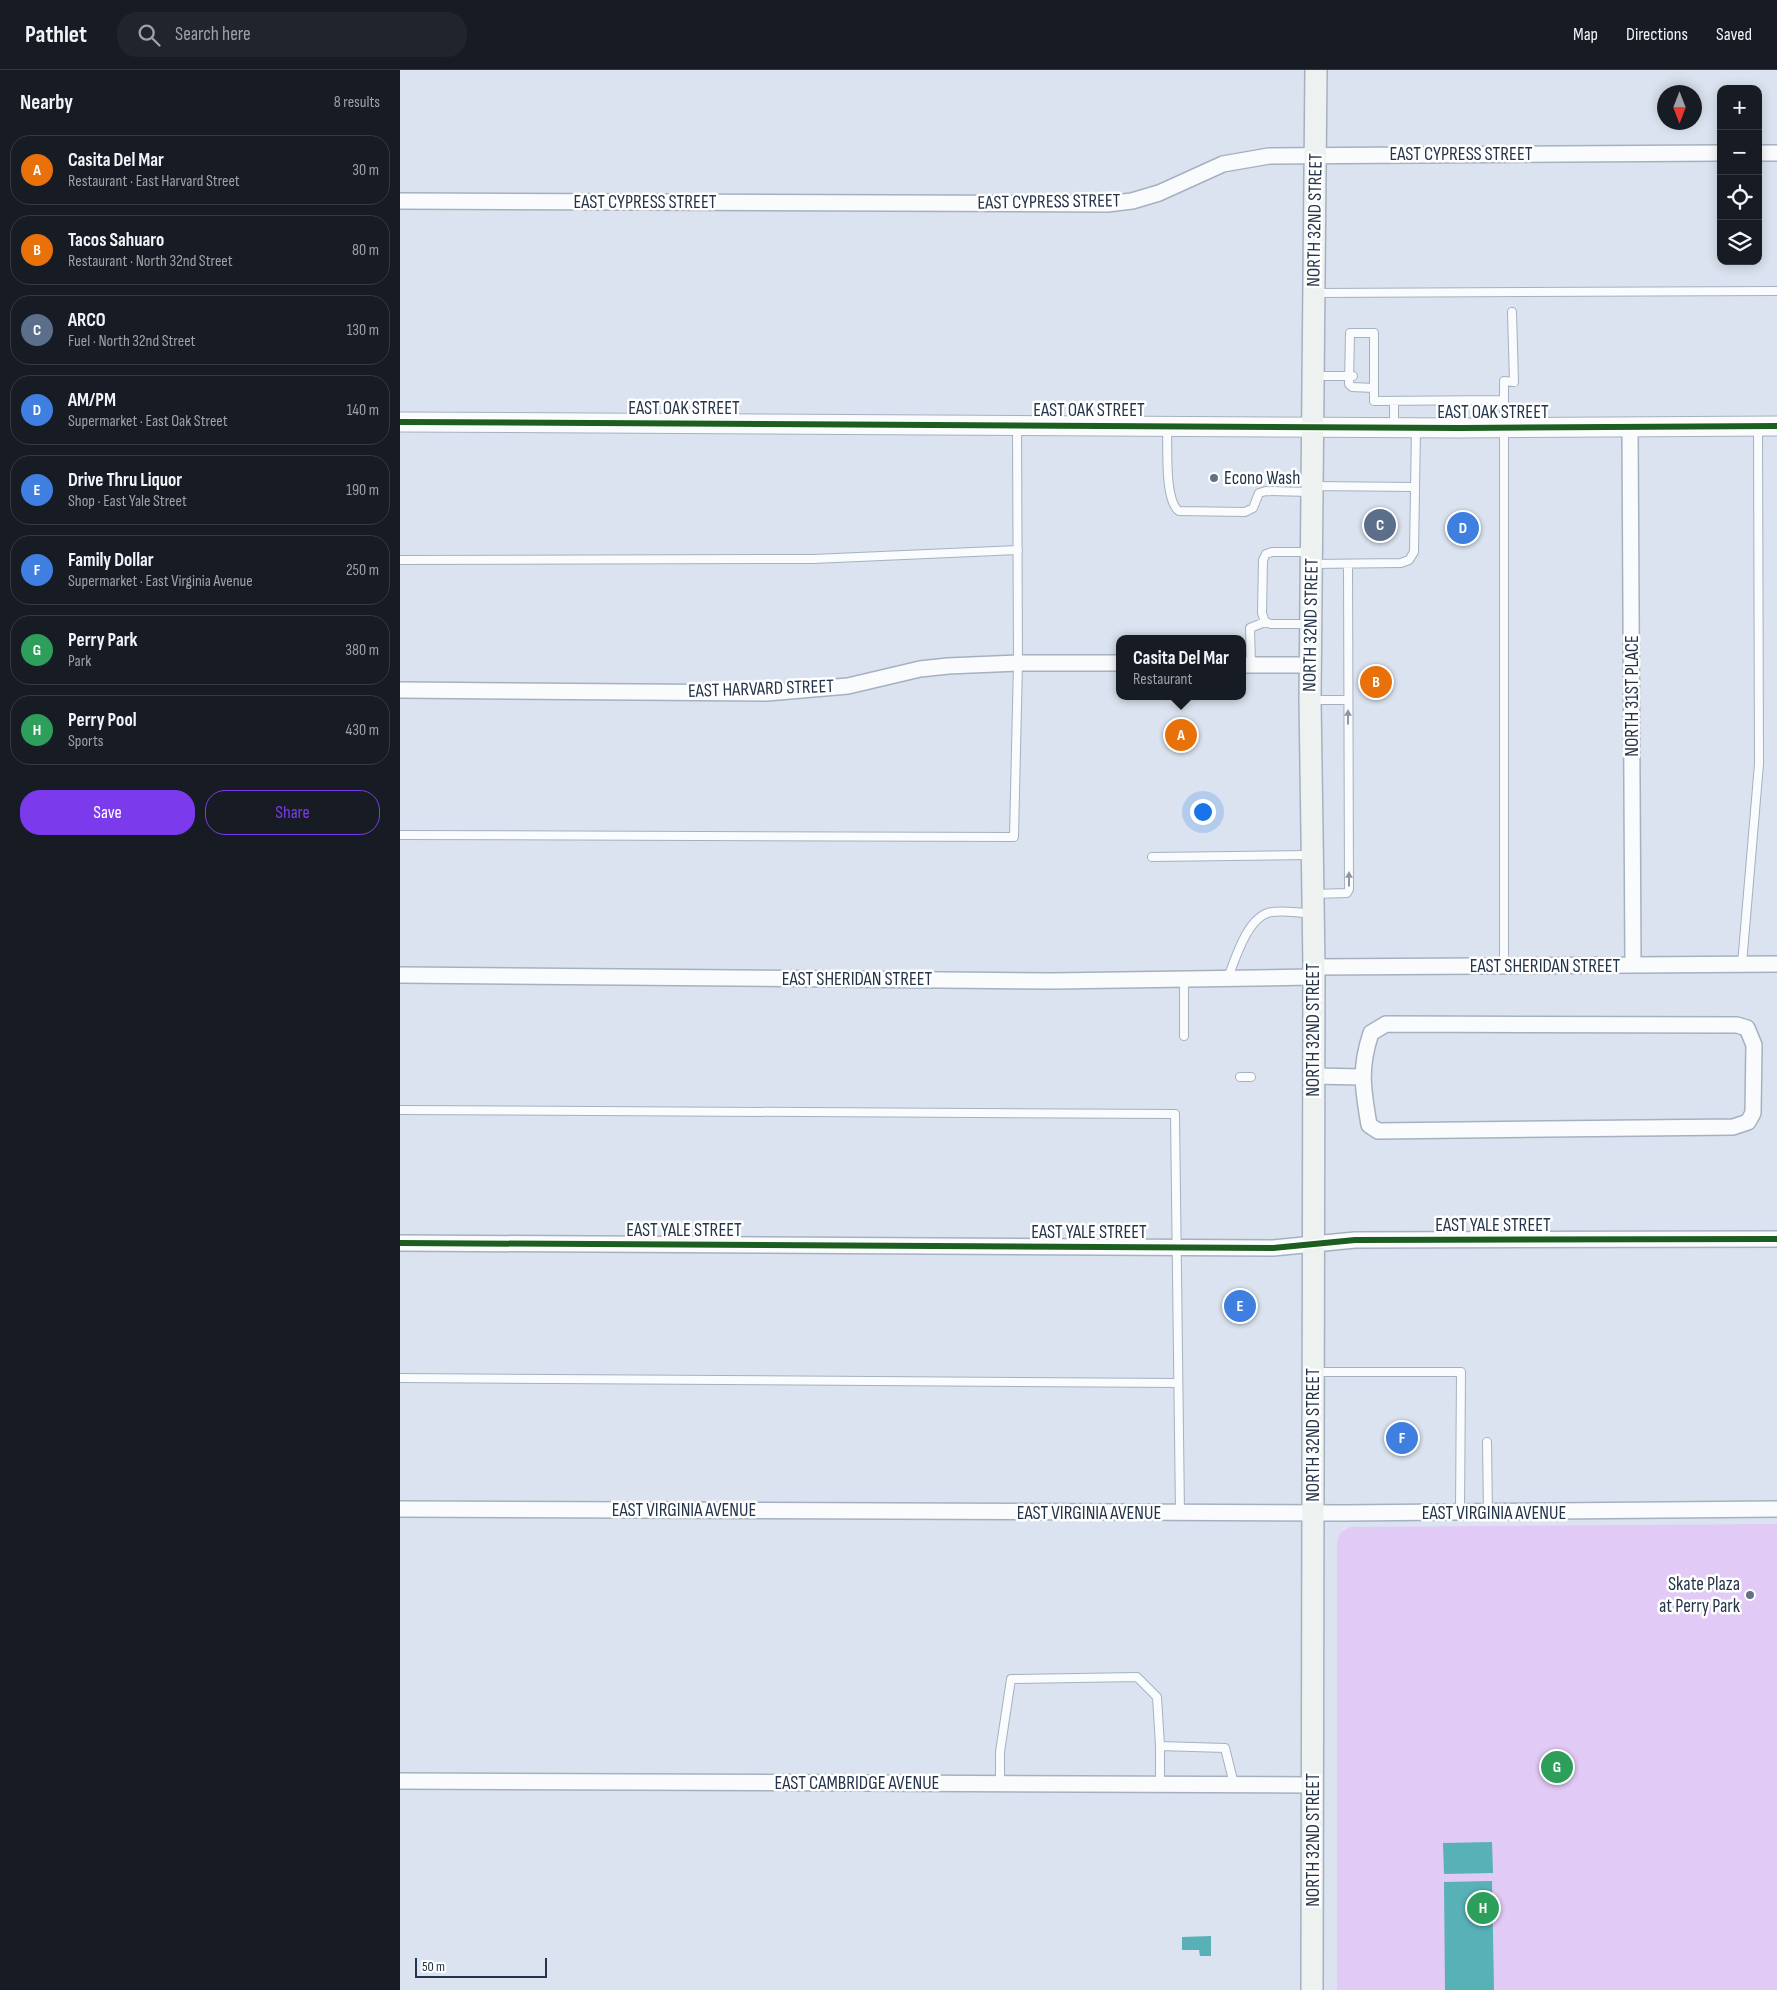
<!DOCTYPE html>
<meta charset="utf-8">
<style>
body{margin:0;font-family:"Sofia Sans Condensed",sans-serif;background:#20242c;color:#f1f3f6}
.controls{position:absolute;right:15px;top:15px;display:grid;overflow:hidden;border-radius:10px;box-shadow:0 2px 12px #0003}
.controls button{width:45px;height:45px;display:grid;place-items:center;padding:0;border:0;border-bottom:1px solid #363941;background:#171b24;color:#f1f3f6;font:25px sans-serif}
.compass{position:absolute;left:1257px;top:15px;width:45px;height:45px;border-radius:50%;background:#171b24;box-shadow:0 2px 12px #0003;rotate:180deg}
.scale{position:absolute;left:15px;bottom:12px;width:132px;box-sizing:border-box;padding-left:5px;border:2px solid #24344a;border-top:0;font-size:14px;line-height:18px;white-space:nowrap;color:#24344a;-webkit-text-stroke:4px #fff;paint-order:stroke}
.you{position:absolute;left:802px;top:741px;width:18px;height:18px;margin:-12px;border:4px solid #fff;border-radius:50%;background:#1a73e8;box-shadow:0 0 0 8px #1a73e833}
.badge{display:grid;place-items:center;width:32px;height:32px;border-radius:50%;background:#7c3aed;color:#fff;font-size:16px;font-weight:700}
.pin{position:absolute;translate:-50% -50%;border:2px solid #fff;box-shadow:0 1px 5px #0006}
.popup{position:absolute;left:716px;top:565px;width:130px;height:65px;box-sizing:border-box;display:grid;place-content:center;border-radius:10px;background:#171b24;filter:drop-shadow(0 1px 4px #0005);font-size:16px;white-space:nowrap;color:#9ea1a6}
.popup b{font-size:19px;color:#f1f3f6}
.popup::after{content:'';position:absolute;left:50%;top:100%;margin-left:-10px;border:10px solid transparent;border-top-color:#171b24}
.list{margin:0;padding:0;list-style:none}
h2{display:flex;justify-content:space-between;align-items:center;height:65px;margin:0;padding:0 20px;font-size:21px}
h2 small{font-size:16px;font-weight:400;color:#9ea1a6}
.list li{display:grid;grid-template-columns:32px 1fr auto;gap:15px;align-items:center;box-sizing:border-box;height:70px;margin:0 10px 10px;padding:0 10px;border:1px solid #363941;border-radius:20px}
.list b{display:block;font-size:19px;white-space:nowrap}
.list p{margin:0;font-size:16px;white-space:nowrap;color:#9ea1a6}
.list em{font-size:16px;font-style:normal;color:#9ea1a6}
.actions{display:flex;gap:10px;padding:15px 20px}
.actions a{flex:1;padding:11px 0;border:1px solid #7c3aed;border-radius:20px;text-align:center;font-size:18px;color:#7c3aed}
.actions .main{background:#7c3aed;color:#fff}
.icon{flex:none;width:28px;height:28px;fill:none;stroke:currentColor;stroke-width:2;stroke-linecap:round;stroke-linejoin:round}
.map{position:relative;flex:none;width:1377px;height:1920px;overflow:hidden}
header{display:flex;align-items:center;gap:30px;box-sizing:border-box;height:70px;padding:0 25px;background:#171b24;border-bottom:1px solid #363941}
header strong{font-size:24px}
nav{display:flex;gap:28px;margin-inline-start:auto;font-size:18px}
.search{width:350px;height:45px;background:#20242c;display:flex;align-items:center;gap:12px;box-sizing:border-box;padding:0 18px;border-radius:20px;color:#9ea1a6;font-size:19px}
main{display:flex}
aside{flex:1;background:#171b24}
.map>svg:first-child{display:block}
.green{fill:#e1caf5}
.water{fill:#58b1b6}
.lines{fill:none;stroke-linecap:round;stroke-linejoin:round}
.service-casing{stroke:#a6b1c0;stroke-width:10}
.minor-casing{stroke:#a6b1c0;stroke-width:18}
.tertiary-casing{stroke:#a6b1c0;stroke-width:21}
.secondary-casing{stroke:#a6b1c0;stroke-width:24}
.service{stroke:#f9fbfd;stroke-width:8}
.minor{stroke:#f9fbfd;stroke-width:15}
.tertiary{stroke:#f9fbfd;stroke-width:19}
.secondary{stroke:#edf1ef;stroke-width:21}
.cycleway-casing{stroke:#fff;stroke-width:9}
.cycleway{stroke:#1b5e20;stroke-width:6}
.oneway{fill:#8e98a4}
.poi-dot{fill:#647184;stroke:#fff;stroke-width:2}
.labels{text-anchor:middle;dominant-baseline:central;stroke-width:5;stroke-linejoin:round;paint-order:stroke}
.street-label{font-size:19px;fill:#24344a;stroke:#fff}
.poi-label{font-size:19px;fill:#24344a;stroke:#fff;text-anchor:start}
</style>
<header>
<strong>Pathlet</strong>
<div class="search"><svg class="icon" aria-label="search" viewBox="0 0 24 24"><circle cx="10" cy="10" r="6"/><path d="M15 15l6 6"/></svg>Search here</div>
<nav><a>Map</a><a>Directions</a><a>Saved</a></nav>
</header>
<main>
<aside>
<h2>Nearby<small>8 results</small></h2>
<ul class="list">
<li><span class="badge" style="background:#e8710a">A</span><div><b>Casita Del Mar</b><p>Restaurant · East Harvard Street</p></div><em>30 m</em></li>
<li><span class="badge" style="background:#e8710a">B</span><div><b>Tacos Sahuaro</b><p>Restaurant · North 32nd Street</p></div><em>80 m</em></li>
<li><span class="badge" style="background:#5c6f8a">C</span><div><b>ARCO</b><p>Fuel · North 32nd Street</p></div><em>130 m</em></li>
<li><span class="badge" style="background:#3f7fe0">D</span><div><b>AM/PM</b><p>Supermarket · East Oak Street</p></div><em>140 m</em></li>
<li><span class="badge" style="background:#3f7fe0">E</span><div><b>Drive Thru Liquor</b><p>Shop · East Yale Street</p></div><em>190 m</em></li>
<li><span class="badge" style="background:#3f7fe0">F</span><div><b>Family Dollar</b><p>Supermarket · East Virginia Avenue</p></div><em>250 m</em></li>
<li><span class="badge" style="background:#2e9e5b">G</span><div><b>Perry Park</b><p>Park</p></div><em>380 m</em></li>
<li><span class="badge" style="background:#2e9e5b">H</span><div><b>Perry Pool</b><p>Sports</p></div><em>430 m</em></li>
</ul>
<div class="actions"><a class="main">Save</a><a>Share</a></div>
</aside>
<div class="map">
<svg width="1377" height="1920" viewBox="0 0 1377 1920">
<rect width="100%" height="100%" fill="#dae3ef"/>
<!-- green -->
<path class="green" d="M1377 1454V1920H937V1474L940 1463 950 1457Z"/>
<!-- water -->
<path class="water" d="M1092 1772 1093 1803 1044 1804 1043 1773Z
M1092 1811 1094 1920H1045L1044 1812Z
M811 1866V1886H800L799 1880H782V1867Z"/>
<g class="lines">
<!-- service casing -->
<g class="service-casing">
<path id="service" d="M917 223 1377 221
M914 306H953
M974 318 952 317 949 314 950 263H974V331L1103 330
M994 331V357
M767 357C768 375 764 431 779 441L845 442 853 438 859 423 866 421 911 422
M1049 357V331
M913 416 1015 417
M909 482H872L866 484 863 490 862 543 865 552 871 554H910
M0 490 413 489 618 480
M912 494 1001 493 1009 490 1014 482 1016 358
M851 595 850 558 865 552
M910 630H948
M0 765 614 767 618 593 617 356
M752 787 910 785
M914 824 947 823 949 819 948 495
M1342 894 1359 694 1358 357
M1104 896V311L1114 312 1112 242
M828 908C835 889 848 845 872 842 884 840 898 843 911 843
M784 909V966
M840 1007H851
M0 1040 775 1044 780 1443
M915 1302H1061L1060 1442
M0 1308 778 1313
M1087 1372 1088 1443
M600 1714V1682L611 1609 737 1607 757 1627 760 1676
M760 1714V1676L825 1678 834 1714"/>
</g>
<!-- minor casing -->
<g class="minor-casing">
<path id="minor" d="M1358 83H1377
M0 131 707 134 732 131 759 123 823 94 869 86 1321 83
M1230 357 1233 895
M842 595H912
M0 620 367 623 448 616 520 599 548 596 618 593H720
M914 897 1377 894
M0 905 654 911 914 907
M986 954 1337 955 1347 958 1354 975 1353 1043 1348 1052 1333 1057 978 1061 969 1055C963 1019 959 999 971 963Z
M913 1006 962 1007
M0 1173 873 1178 955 1170 1377 1169
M0 1439 945 1443 1377 1439
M0 1711 914 1715"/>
</g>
<!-- tertiary casing -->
<g class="tertiary-casing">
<path id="tertiary" d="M0 352 1060 358 1377 356"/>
</g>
<!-- secondary casing -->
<g class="secondary-casing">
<path id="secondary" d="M912 1920 914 897 910 630 916 0"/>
</g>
<!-- service -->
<use href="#service" class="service"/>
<!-- minor -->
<use href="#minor" class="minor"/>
<!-- tertiary -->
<use href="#tertiary" class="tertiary"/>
<!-- secondary -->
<use href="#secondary" class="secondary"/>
<!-- cycleway casing -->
<g class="cycleway-casing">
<path id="cycleway" d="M0 352 1060 358 1377 356
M0 1173 873 1178 955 1170 1377 1169"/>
</g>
<!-- cycleway -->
<use href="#cycleway" class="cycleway"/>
</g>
<!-- one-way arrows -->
<defs><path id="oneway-solid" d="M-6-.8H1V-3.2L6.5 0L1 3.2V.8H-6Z" transform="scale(1.25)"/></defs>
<g class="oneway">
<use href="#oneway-solid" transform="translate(948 647) rotate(-90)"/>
<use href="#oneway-solid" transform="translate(949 809) rotate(-90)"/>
</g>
<!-- markers -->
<g class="poi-dot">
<circle cx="814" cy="408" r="5"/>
<circle cx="1350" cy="1525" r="5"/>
</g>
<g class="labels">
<!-- street labels -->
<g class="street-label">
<text x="1061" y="84">EAST CYPRESS STREET</text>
<text x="245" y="132">EAST CYPRESS STREET</text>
<text transform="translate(649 132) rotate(-1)">EAST CYPRESS STREET</text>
<text transform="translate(915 150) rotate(-89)">NORTH 32ND STREET</text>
<text x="284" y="338">EAST OAK STREET</text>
<text x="689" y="340">EAST OAK STREET</text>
<text x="1093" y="342">EAST OAK STREET</text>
<text transform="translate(911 555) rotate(-89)">NORTH 32ND STREET</text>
<text transform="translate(361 619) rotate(-2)">EAST HARVARD STREET</text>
<text transform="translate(1232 626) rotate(-90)">NORTH 31ST PLACE</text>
<text x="1145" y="896">EAST SHERIDAN STREET</text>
<text x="457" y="909">EAST SHERIDAN STREET</text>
<text transform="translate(913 960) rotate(-90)">NORTH 32ND STREET</text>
<text x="1093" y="1155">EAST YALE STREET</text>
<text x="284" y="1160">EAST YALE STREET</text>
<text x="689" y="1162">EAST YALE STREET</text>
<text transform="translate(913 1365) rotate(-90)">NORTH 32ND STREET</text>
<text x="284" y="1440">EAST VIRGINIA AVENUE</text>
<text x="689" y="1443">EAST VIRGINIA AVENUE</text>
<text x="1094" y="1443">EAST VIRGINIA AVENUE</text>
<text x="457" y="1713">EAST CAMBRIDGE AVENUE</text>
<text transform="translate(913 1770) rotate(-90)">NORTH 32ND STREET</text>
</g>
<!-- poi labels -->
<g class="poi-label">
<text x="824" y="408">Econo Wash</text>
<text x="1340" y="1514" text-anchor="end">Skate Plaza<tspan x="1340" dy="22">at Perry Park</tspan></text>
</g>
</g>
</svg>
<div class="controls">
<button>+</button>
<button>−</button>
<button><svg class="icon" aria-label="locate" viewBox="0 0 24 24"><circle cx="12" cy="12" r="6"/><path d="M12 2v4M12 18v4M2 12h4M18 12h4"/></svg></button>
<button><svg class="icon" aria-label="layers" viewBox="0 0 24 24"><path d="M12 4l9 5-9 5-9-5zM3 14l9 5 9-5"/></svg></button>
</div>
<svg class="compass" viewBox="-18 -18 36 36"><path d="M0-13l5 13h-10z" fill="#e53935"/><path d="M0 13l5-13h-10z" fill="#9ea1a6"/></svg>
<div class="scale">50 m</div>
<div class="you"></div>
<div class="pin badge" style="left:781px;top:665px;background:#e8710a">A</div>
<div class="popup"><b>Casita Del Mar</b>Restaurant</div>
<div class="pin badge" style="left:976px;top:612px;background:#e8710a">B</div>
<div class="pin badge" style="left:980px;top:455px;background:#5c6f8a">C</div>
<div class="pin badge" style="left:1063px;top:458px;background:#3f7fe0">D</div>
<div class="pin badge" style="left:840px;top:1236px;background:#3f7fe0">E</div>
<div class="pin badge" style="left:1002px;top:1368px;background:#3f7fe0">F</div>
<div class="pin badge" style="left:1157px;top:1697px;background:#2e9e5b">G</div>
<div class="pin badge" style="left:1083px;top:1838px;background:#2e9e5b">H</div>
</div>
</main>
